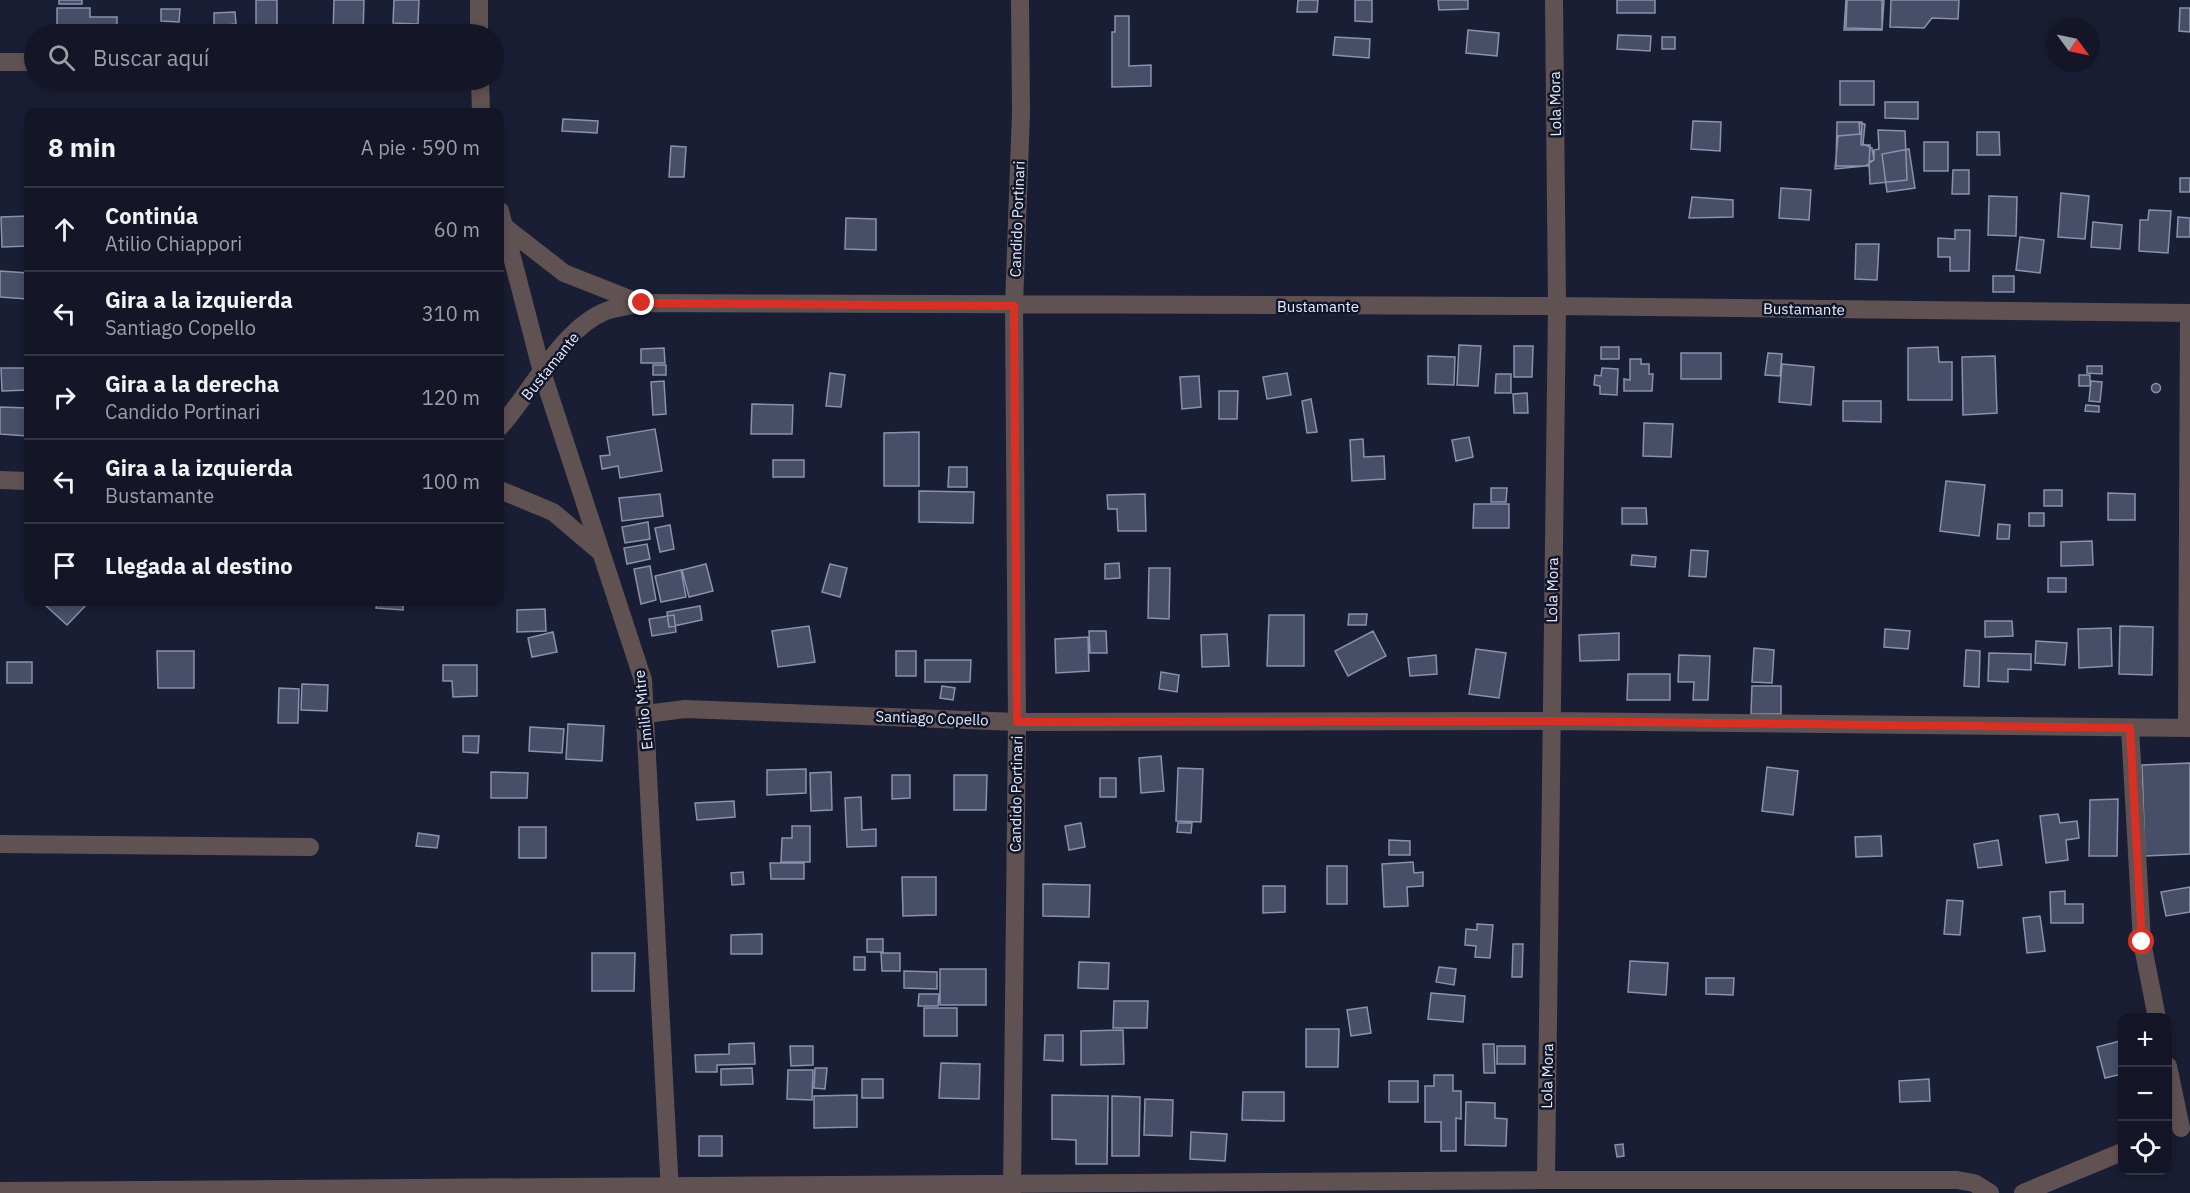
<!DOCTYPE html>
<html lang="es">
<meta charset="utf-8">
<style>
body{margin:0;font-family:"IBM Plex Sans",sans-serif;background:#1d1f2f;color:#f1f3f6}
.controls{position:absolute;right:18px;bottom:18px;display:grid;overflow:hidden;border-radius:12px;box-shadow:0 3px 9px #0003}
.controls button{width:54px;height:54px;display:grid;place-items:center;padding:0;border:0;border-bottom:2px solid #333544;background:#141627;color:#f1f3f6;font:30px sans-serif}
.compass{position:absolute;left:2046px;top:18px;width:54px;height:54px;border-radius:50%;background:#141627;box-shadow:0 3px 9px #0003;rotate:123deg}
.stop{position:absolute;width:18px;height:18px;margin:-14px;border:4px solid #d93025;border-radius:50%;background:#fff}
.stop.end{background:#d93025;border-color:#fff;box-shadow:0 2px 6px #0008}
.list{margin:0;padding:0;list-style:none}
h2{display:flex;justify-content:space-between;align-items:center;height:78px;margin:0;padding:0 24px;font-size:26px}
h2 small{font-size:20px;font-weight:400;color:#9d9fa7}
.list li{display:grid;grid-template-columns:39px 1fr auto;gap:18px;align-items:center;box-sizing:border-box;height:84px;padding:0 24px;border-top:2px solid #333544}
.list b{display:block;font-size:22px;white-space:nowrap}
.list p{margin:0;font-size:20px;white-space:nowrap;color:#9d9fa7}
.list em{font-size:20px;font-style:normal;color:#9d9fa7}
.icon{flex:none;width:33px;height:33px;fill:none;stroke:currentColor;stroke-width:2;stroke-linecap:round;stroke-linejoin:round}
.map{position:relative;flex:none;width:2190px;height:1193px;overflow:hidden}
.search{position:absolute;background:#141627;box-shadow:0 3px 9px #0003;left:24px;top:24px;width:480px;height:66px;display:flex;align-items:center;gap:15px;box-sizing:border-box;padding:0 21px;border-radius:33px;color:#9d9fa7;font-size:22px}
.panel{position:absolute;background:#141627;box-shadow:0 3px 9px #0003;left:24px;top:108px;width:480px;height:498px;border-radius:12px}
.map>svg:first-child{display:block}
.building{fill:#474e68;stroke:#8a91ad;stroke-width:1.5}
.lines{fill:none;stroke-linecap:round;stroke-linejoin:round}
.minor{stroke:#605252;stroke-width:18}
.route{stroke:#d93025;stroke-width:8}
.labels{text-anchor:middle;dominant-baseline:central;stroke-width:5;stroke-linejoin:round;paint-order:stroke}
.street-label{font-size:15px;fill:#e8edfc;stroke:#11152a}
</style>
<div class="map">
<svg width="2190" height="1193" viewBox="0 0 2190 1193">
<rect width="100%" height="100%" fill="#1a1e34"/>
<!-- building -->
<path class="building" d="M59 0H82V4H59Z
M256 0H277V34H256Z
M334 0H364L363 34H333Z
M394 0H419L418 24 393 23Z
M1298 0H1318L1317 12H1297Z
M1355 0H1372V22L1355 21Z
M1438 0H1468V9L1439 10Z
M1617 0H1655V13H1617Z
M1846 0H1884L1882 30H1844Z
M1847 0H1882V29L1846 28Z
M1891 0H1959L1958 19 1932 18 1924 28 1890 27Z
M57 8H90V17H117V31L57 33Z
M2180 8H2190V32L2179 31Z
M161 9H180L179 22 161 21Z
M235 12 236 24 214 26V13Z
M1115 16H1129V66L1151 65V86L1112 87V32H1115Z
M1468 30 1499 33 1497 56 1466 53Z
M1618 35 1651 36 1650 51 1617 49Z
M1335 37 1370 39 1369 58 1333 55Z
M1662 37H1675V49H1662Z
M1840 81H1874V105H1840Z
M1885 102H1918V119L1885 118Z
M563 119 598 121 597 133 562 131Z
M1693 121 1721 122 1720 151 1691 149Z
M1837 122H1862L1861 145H1870L1869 166H1836Z
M1859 123 1865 124 1863 144 1872 148 1874 160 1865 166 1835 169 1838 136 1860 134Z
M1878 130 1905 131 1907 180 1870 184 1869 162 1874 160V150L1879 149Z
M1977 132H1999L2000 155H1977Z
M1924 142H1948V171H1924Z
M671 146 686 147 684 177H669Z
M1909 149 1915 188 1887 192 1882 154Z
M1953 170H1969V194H1952Z
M2180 178H2190V192H2180Z
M1781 188 1811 190 1809 220 1779 218Z
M2061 193 2089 196 2085 239 2058 237Z
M1989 196 2017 197 2016 236 1988 235Z
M1692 197 1733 200V217L1689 218Z
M2149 210 2171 211 2168 253 2139 251 2140 220H2148Z
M28 216V246L2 247 1 217Z
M2178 217 2190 218V237H2177Z
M846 218 876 219V250L845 249Z
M2093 222 2122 225 2120 249 2091 247Z
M1955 230H1970L1969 271H1950V257H1938V238L1955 239Z
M2020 237 2044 240 2040 273 2016 270Z
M1856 244H1879L1877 280 1855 279Z
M0 271 28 273 27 299 0 297Z
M1993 276H2014V292H1993Z
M1459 345 1481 346 1478 386 1457 385Z
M1514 346H1533L1532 377H1514Z
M1601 347H1619V359H1601Z
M1938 347 1939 362H1952V400H1908V348Z
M664 348 665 363H641V349Z
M1681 353H1721V379H1681Z
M1768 353 1782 354 1780 376 1765 375Z
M1428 356 1455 357 1454 385 1428 384Z
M1995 356 1997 413 1963 415 1962 357Z
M1630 359H1641V364H1649V374H1653L1652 391H1624V379L1630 380Z
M1782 364 1814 367 1811 405 1779 402Z
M653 365H666V375H653Z
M2087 366H2102V374L2087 373Z
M1 368H28V390L2 391Z
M1602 368 1618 369 1617 395 1600 394V386L1594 385 1595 375 1601 376Z
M830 373 845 375 841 407 826 406Z
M1287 373 1291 395 1267 399 1263 377Z
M1496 374H1511V393H1495Z
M2079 375H2090V386H2079Z
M1199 376 1201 407 1182 409 1180 377Z
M664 381 666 414 653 415 651 382Z
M2091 381 2102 382 2100 402 2089 401Z
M2151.5 388a4.5 4.5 0 1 1 9 0a4.5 4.5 0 1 1-9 0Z
M1219 391H1238L1237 419H1219Z
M1527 393 1528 413H1514L1513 394Z
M1311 399 1317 432 1307 433 1302 401Z
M1843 401H1881V422L1843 421Z
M752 404 793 405 792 434H751Z
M2086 405 2099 406V412L2085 411Z
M0 407 28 408 27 436 0 434Z
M1644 423 1673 424 1671 457 1643 456Z
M655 429 662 471 620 478 618 466 602 469 600 456 610 455 607 437Z
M919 432V486H884V433Z
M1469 437 1473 457 1456 461 1452 440Z
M1363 439 1364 457 1384 456 1385 479 1352 481 1350 440Z
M773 460H804V477H773Z
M949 467H967V487H948Z
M1946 481 1985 485 1979 536 1940 531Z
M1491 488H1507L1506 502H1491Z
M2044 490H2062V506H2044Z
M919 491 974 492 973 523 919 522Z
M2108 493 2135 494V520H2108Z
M660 494 663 516 622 521 619 498Z
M1145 494 1146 531H1118L1117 509H1108L1107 495Z
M1474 504H1509V528H1473Z
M1622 508H1646L1647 524H1622Z
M2029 513H2044V526H2029Z
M648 522 650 539 625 543 622 527Z
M1998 524 2010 525 2009 539H1997Z
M670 525 674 549 660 552 655 528Z
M2092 541 2093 565 2061 566V542Z
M647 544 650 559 627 564 624 548Z
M1691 550 1708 551 1706 577 1689 576Z
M1632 555 1656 557 1655 567 1631 565Z
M1119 563 1120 578 1105 579V564Z
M706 564 713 591 689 597 682 570Z
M830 564 847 568 840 597 822 592Z
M650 566 656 600 641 604 634 569Z
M1149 568H1170L1169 619 1148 618Z
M681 570 686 597 661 602 655 576Z
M2048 578H2066V592H2048Z
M46 602H89L67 625 44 604Z
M377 602H403V610L376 608Z
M700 606 702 620 669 627 667 612Z
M545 609 546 631 517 632V610Z
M1349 614H1367L1366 625H1348Z
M674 615 676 632 652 636 649 619Z
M1269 615H1304V666H1267Z
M1985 621H2012L2013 636 1985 637Z
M809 626 815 662 778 667 772 631Z
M2120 626 2153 627 2152 675 2119 674Z
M2111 628 2112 666 2079 668 2078 629Z
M1885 629 1910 631 1908 649 1884 647Z
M1089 631H1106L1107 653H1090Z
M1373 631 1386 656 1348 676 1335 651Z
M553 632 557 652 532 657 528 638Z
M1619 633V660L1580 661 1579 635Z
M1227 634 1229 666 1202 667 1201 635Z
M1088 637 1089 671 1056 673 1055 639Z
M2036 641 2067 643 2065 665 2035 663Z
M1754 648 1774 650 1772 683 1752 682Z
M1476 649 1506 653 1499 698 1469 694Z
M1966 650 1980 651 1979 687 1964 686Z
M157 651H194V688H158Z
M896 651H916V676H896Z
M1989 653 2031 654V670L2008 669V682L1988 681Z
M1436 655 1437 674 1410 676 1408 658Z
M1679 655 1710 656 1708 700H1693L1694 682H1678Z
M925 660H971L970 682H925Z
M7 662H32V683H7Z
M443 665H477V696L453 697 452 681H443Z
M1161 672 1179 675 1177 692 1159 689Z
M1628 674H1670V700H1627Z
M302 684 328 685 327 711 301 710Z
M942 686 955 688 953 700 940 698Z
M1752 686H1781V714H1751Z
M279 688 299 689 298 723H278Z
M568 724 604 726 602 761 566 759Z
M530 727 564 729 562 753 529 751Z
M463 736H479L478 753 463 752Z
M1161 756 1164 791 1141 793 1139 758Z
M2190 763V854L2145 856 2142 765Z
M1767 767 1798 771 1793 815 1762 811Z
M1178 768 1203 769 1201 822 1176 821Z
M806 769V793L767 795V770Z
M491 772 528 773 527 798H491Z
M831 772 832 810 811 811 810 773Z
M892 775H910V798L892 799Z
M954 775H987L986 810H954Z
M1100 778H1116V797H1100Z
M861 797 862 830 876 829V846L847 847 845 798Z
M2118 799 2117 856H2089L2090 800Z
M734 801 735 817 697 820 695 803Z
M2058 814 2060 823 2077 821 2079 838 2066 840 2068 860 2046 863 2040 816Z
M1081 823 1085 847 1069 850 1065 826Z
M1178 823H1192L1191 833 1177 832Z
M792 826H810V862H781L782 838H792Z
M519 827H546V858H519Z
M418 833 439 836 437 848 416 846Z
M1881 836 1882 856 1856 857 1855 837Z
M1389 840 1410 841V855H1389Z
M1998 840 2002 865 1978 868 1974 844Z
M1413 862 1414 873 1423 872V886L1407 887 1408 906 1384 907 1382 864Z
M770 863H804V879H771Z
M1327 866H1347V904H1327Z
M743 872 744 884 732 885 731 873Z
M902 877H936V915L903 916Z
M1043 884 1090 885 1089 917 1043 916Z
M1263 886H1285V912L1263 913Z
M2190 887V912L2166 916 2161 892Z
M2065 891V904H2083V923H2051L2050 892Z
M1947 900 1963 901 1960 935 1944 934Z
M2040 916 2045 951 2027 953 2023 918Z
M1477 924 1493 925 1490 958 1475 957 1476 946 1465 945 1466 929 1477 930Z
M762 934V954H731V935Z
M867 939H883V952H867Z
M1513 944H1523L1522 977H1512Z
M592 953H635L634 991H592Z
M881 953H900V971H882Z
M854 957H865V970H854Z
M1630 961 1668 963 1666 995 1628 992Z
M1079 962 1109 963 1108 989 1078 988Z
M1439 967 1456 969 1454 985 1436 982Z
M940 969H986V1005H940Z
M904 971 937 972V989L904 988Z
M1706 978H1734L1733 995 1706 994Z
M1431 993 1465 996 1463 1022 1428 1019Z
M919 994H939L938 1006H918Z
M1114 1001H1148L1147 1028H1113Z
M1367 1007 1371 1033 1351 1036 1347 1010Z
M924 1008H957V1036H924Z
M1306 1029H1339L1338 1067H1306Z
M1123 1030 1124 1064 1081 1065V1031Z
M1045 1035H1063V1061L1044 1060Z
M2120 1041 2122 1074 2105 1078 2097 1047Z
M754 1043 755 1064 717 1065V1072H696L695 1055 729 1054V1044Z
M1483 1044H1494L1495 1073H1484Z
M790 1046H813V1065L791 1066Z
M1497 1046H1525V1064H1497Z
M941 1063 980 1064 979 1099 939 1098Z
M752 1068 753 1084 721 1085V1069Z
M815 1068H827L825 1089 814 1088Z
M788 1070H813L812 1100 787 1099Z
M1434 1075H1453V1091H1461V1119L1456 1118V1151H1441V1122H1425V1086H1434Z
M862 1079H883V1098H862Z
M1929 1079 1930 1101 1900 1102 1899 1081Z
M1389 1081H1418V1102H1389Z
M1243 1092H1284V1121L1242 1120Z
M857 1095V1127L814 1128V1096Z
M1052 1095 1108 1096 1107 1164H1076V1140L1052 1139Z
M1112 1096 1140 1097 1139 1156H1112Z
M1145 1099 1173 1100 1172 1136 1144 1135Z
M1466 1102 1495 1103V1118L1507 1119 1506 1146 1465 1145Z
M1191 1132 1227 1134 1225 1161 1190 1159Z
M699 1136H722V1156H699Z
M1623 1144 1624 1156 1617 1157 1615 1145Z"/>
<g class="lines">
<!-- minor -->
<path class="minor" d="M479 34V0
M0 62H34
M480 80 481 112
M500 211 542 372 643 680 670 1193
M505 227 564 273 640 303
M500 427C531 393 561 329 606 311 616 307 631 306 642 303L1557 306 2190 313
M0 480 28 481
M500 490 553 512 599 551
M646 714 685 709 1017 722 1550 721 2190 728
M2130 728 2142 942 2157 1018
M2187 728 2189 313
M0 844 310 847
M2168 1066 2181 1128
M1546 1180 1557 306 1554 0
M0 1191 1546 1180H1957L1974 1183 1990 1193
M1012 1193 1017 722 1014 306 1021 112 1020 0
M2023 1193 2122 1152"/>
</g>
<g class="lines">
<!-- route -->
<path class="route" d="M642 303 1014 306 1017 722 1550 721 2130 728 2142 942"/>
</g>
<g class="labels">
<!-- street labels -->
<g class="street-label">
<text transform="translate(1555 104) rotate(-91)">Lola Mora</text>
<text transform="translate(1017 219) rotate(-88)">Candido Portinari</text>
<text x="1318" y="306">Bustamante</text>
<text transform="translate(1804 309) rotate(1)">Bustamante</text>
<text transform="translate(550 366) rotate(-51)">Bustamante</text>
<text transform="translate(1552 590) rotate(-89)">Lola Mora</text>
<text transform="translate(643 710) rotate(-96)">Emilio Mitre</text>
<text transform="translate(932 718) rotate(2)">Santiago Copello</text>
<text transform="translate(1016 794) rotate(-89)">Candido Portinari</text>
<text transform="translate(1547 1076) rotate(-89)">Lola Mora</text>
</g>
</g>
</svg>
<div class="controls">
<button>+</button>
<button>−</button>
<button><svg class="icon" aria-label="locate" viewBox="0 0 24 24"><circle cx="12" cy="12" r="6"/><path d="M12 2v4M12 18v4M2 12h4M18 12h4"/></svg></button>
</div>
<svg class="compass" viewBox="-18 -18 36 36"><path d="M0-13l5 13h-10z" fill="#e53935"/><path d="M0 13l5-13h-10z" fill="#9d9fa7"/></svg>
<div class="stop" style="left:2142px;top:942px"></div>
<div class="stop end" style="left:642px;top:303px"></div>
<div class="search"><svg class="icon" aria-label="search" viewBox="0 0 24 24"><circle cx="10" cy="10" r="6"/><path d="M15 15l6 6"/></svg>Buscar aquí</div>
<section class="panel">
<h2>8 min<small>A pie · 590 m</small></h2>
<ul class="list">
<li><svg class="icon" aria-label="ahead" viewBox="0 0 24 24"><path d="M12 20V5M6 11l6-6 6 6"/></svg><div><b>Continúa</b><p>Atilio Chiappori</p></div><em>60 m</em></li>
<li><svg class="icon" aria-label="left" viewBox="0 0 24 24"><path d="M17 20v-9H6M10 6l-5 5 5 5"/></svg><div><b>Gira a la izquierda</b><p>Santiago Copello</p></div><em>310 m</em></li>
<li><svg class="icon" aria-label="right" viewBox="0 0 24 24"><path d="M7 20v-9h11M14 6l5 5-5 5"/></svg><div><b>Gira a la derecha</b><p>Candido Portinari</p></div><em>120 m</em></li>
<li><svg class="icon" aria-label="left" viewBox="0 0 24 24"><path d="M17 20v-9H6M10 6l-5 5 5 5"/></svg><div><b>Gira a la izquierda</b><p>Bustamante</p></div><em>100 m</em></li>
<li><svg class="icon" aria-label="arrive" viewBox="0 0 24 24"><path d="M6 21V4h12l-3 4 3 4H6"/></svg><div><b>Llegada al destino</b></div></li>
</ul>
</section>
</div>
